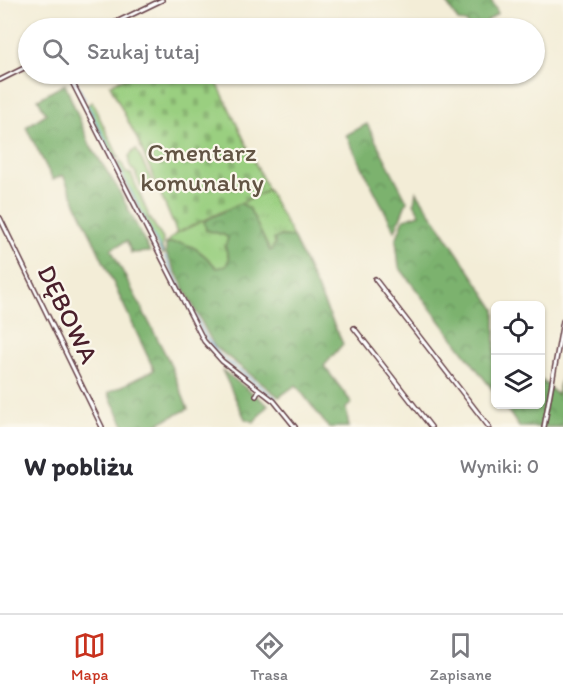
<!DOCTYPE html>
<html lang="pl">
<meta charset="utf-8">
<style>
body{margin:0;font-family:Itim,sans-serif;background:#f2f2f3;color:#2b2b33}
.controls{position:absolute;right:18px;bottom:18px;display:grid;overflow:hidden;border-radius:9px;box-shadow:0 2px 4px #0004}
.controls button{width:54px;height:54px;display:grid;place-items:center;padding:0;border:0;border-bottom:2px solid #e1e1e2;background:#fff;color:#2b2b33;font:30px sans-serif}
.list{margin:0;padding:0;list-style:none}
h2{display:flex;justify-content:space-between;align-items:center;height:78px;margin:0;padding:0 24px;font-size:26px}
h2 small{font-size:20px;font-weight:400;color:#7c7c81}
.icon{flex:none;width:33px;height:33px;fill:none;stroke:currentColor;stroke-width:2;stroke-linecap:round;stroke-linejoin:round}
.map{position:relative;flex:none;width:563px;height:427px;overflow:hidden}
.search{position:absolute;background:#fff;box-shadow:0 2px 4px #0004;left:18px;right:18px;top:18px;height:66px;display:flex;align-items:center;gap:15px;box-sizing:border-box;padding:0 21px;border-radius:33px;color:#7c7c81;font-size:22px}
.sheet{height:186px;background:#fff}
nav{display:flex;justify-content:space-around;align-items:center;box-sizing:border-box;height:84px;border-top:2px solid #e1e1e2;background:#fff;font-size:16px;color:#7c7c81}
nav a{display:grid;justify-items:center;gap:3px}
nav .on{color:#c8321e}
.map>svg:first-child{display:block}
.grass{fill:url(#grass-tufts);stroke:#727756;stroke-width:1.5}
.forest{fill:url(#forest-crowns);stroke:#62684c;stroke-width:1.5}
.cemetery{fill:url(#cemetery-stones);stroke:#727756;stroke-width:1.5}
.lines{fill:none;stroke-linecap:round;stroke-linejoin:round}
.stream{stroke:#6cade0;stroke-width:1.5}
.street-casing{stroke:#633e45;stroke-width:6}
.street{stroke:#fff;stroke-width:3}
.labels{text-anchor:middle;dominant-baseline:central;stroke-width:4.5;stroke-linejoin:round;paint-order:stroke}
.park-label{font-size:26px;fill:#625444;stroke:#fbf7ec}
.street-label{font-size:26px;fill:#4a1f2b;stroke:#fbf7ec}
</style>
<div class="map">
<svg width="563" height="427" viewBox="0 0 563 427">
<defs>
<pattern id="grass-tufts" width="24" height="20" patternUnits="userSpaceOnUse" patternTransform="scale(1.5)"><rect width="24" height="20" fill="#9acf80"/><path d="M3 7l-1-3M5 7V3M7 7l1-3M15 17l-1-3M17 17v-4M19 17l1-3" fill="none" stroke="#86b16f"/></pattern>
<pattern id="forest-crowns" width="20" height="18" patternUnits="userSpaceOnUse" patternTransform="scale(1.5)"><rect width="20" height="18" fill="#7bb26e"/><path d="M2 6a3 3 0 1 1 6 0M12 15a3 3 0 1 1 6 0" fill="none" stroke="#67905b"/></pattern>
<pattern id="cemetery-stones" width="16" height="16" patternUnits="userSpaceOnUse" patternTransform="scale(1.5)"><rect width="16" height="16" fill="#9acf80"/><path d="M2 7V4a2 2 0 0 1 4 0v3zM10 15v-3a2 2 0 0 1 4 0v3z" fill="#86b16f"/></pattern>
</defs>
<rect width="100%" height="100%" fill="#fbf7ec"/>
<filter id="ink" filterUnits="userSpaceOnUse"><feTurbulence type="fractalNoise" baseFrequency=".0167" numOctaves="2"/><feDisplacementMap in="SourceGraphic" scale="12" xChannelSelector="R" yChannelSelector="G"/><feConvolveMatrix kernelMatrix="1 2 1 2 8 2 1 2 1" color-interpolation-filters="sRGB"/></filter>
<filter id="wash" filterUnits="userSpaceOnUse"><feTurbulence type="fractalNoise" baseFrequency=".008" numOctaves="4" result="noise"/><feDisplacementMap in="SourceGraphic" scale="24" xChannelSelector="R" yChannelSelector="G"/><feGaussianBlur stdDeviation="1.35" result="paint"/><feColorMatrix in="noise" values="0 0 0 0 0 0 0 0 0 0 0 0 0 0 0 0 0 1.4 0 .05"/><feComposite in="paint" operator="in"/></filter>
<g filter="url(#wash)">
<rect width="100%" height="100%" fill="#f3edd7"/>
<!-- grass -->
<path class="grass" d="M92 102 119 158 114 159 86 106Z
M136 149 153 183 145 185 144 188 141 187 134 170H132C127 160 127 156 136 149Z
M121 161 126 173 131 174 148 214V218H150L163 239 162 248 164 254H162L117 165Z
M268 190 293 237 281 236 270 252 249 208 206 230 224 235 229 238 225 246 229 259 226 266 217 268C204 254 188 238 166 244L176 233Z"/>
<!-- forest -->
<path class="forest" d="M445 0H491L498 13 478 28H469L466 22 458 21Z
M65 84 90 145 117 187 150 252 131 253 127 241 111 249 169 361 188 409 151 427H125L108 393 154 370 63 175 53 180 26 127 46 114 38 99Z
M367 124 407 201 395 231 346 135Z
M416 191 495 309V393L399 267 396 240 404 219 420 214 414 203Z
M240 203 249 208 270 251 275 244 274 239 281 236 293 237 343 344 324 366 352 403 346 408 349 427H328L296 385 279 397 214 346 166 253V244C189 238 204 254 217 268L226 266 229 259 225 246 228 238 224 235 206 230 204 221Z
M222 370 268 405 254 422 245 419Z
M563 371V427H519L504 405 540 404 541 379 557 395Z"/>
<!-- cemetery -->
<path class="cemetery" d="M132 74H213L268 190 177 233 140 145 110 85Z"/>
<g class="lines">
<!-- stream -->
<path class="stream" d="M72 74 85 100
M88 105 115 159
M117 164 162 253
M165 257 184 296
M187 300 206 338 219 355 275 398"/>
</g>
</g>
<g filter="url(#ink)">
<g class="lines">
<!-- street casing -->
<g class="street-casing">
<path id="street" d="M104 28 162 0
M68 74 204 341 222 361 274 401 295 427
M0 80 28 66
M0 218 102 427
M375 279 489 427
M354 328 431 427
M256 396 259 390
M544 427 563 321"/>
</g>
<!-- street -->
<use href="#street" class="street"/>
</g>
</g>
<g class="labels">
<!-- park labels -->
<g class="park-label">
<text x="202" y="152">Cmentarz<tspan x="202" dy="30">komunalny</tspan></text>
</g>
<!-- street labels -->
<g class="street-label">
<text transform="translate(68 314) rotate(64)">DĘBOWA</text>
</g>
</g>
</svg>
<div class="controls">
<button><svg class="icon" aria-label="locate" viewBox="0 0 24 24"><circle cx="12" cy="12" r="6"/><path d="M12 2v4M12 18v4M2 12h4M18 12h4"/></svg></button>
<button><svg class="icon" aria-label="layers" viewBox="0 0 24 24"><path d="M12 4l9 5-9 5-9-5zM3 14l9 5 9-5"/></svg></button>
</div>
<div class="search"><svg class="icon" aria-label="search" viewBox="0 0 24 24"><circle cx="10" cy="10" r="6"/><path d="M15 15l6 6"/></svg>Szukaj tutaj</div>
</div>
<section class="sheet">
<h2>W pobliżu<small>Wyniki: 0</small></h2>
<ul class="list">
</ul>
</section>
<nav>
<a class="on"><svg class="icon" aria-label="map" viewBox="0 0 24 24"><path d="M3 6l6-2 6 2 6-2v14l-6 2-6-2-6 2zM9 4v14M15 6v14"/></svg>Mapa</a>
<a><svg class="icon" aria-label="directions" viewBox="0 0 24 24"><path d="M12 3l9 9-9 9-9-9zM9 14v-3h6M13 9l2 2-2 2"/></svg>Trasa</a>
<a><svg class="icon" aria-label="saved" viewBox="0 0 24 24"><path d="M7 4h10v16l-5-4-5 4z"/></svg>Zapisane</a>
</nav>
